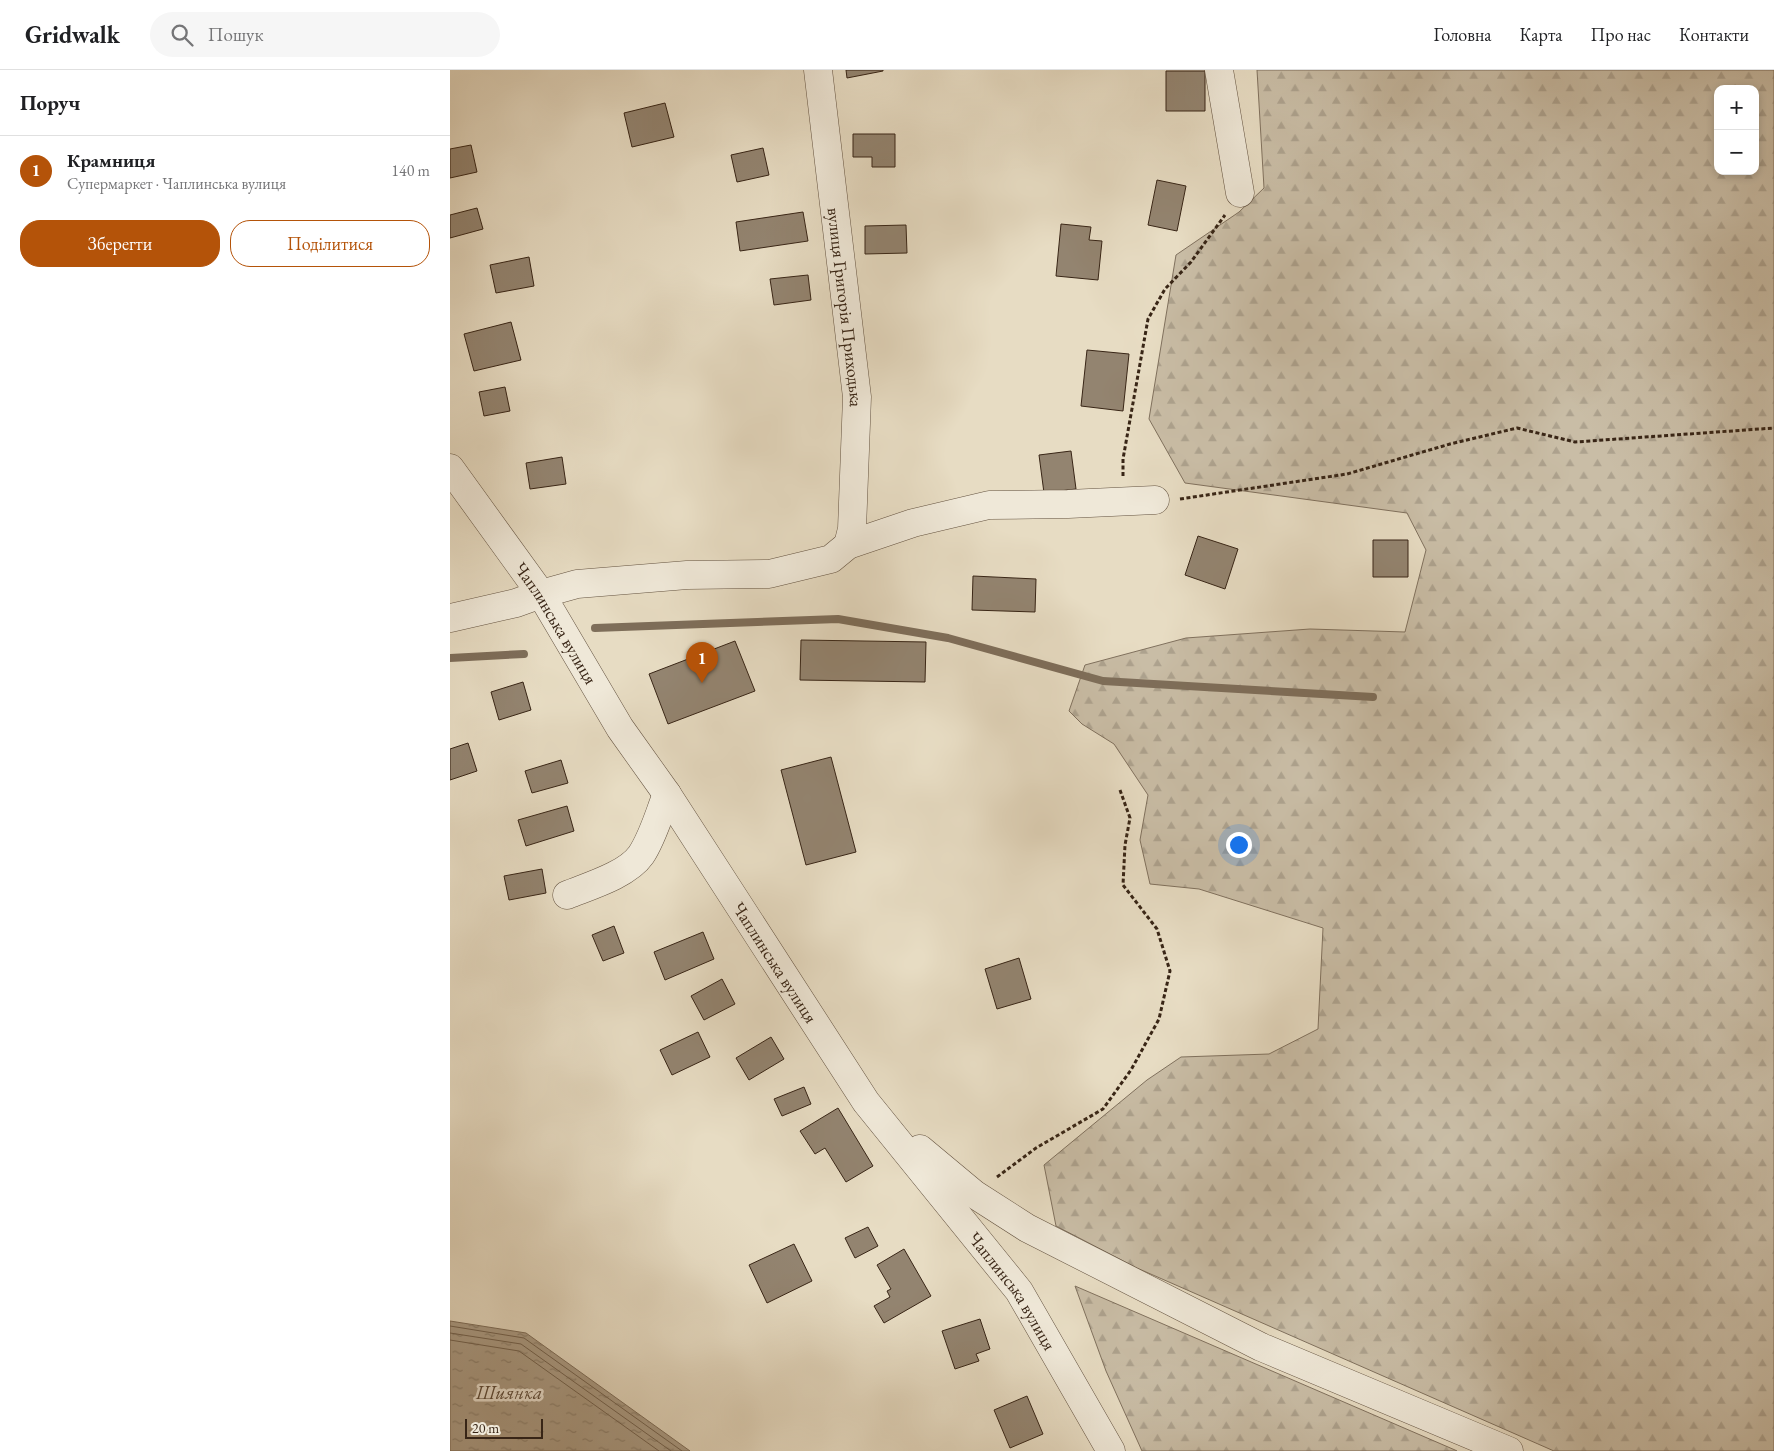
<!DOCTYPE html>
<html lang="uk">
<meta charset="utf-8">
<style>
body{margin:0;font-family:"EB Garamond",serif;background:#f6f6f6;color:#202124}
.controls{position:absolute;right:15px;top:15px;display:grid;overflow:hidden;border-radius:10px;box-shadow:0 2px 8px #0003}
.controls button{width:45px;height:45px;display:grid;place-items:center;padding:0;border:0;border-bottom:1px solid #e0e0e0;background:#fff;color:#202124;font:25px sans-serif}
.scale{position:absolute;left:15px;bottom:12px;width:78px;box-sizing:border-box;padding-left:5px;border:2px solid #382516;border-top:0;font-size:14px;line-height:18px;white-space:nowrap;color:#382516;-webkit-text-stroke:4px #efe8d8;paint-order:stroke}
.you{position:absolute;left:788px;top:774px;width:18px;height:18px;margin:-12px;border:4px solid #fff;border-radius:50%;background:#1a73e8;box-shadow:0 0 0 8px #1a73e833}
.badge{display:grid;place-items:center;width:32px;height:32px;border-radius:50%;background:#b45309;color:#fff;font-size:16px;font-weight:700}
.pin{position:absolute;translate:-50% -41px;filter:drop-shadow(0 1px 2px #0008)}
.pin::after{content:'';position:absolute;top:26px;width:18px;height:15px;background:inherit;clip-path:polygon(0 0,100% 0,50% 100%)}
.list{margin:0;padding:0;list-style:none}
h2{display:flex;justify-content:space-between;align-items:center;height:65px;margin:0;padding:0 20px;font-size:21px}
h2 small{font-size:16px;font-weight:400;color:#757577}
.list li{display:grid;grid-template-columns:32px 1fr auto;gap:15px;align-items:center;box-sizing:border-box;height:70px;padding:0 20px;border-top:1px solid #e0e0e0}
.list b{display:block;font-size:19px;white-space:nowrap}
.list p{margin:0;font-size:16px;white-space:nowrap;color:#757577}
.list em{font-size:16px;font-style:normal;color:#757577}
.actions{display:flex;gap:10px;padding:15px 20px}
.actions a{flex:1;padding:11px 0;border:1px solid #b45309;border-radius:20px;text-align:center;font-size:18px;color:#b45309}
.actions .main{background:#b45309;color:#fff}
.icon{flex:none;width:28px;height:28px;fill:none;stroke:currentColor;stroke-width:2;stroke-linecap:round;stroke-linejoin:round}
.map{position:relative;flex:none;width:1324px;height:1381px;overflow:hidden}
header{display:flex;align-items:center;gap:30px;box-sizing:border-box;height:70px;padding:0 25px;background:#fff;border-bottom:1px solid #e0e0e0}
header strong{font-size:24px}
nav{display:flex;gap:28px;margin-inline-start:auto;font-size:18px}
.search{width:350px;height:45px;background:#f6f6f6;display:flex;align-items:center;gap:12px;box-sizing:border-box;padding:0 18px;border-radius:28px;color:#757577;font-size:19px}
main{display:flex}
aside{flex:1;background:#fff}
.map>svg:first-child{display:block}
.forest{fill:url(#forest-firs);stroke:#80715e;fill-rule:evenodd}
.water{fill:url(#water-ripples);stroke:#7e6e5a}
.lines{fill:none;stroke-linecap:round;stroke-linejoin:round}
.shore{stroke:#72624f;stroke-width:1}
.stream{stroke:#7e6e5a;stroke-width:8}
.building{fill:#938470;stroke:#382516}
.minor-casing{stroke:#645341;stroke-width:29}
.path{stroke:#382516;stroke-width:3;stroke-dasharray:4 2.5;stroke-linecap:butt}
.minor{stroke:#efe8d8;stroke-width:28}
.labels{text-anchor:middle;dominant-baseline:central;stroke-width:5;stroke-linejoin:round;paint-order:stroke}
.street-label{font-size:18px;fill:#382516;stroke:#efe8d8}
.water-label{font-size:19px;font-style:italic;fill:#5b4938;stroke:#efe8d8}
</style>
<header>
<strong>Gridwalk</strong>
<div class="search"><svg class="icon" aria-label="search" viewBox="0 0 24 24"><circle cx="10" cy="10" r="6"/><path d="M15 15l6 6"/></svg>Пошук</div>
<nav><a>Головна</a><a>Карта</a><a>Про нас</a><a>Контакти</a></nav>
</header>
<main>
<aside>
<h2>Поруч<small></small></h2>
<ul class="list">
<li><span class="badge">1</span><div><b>Крамниця</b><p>Супермаркет · Чаплинська вулиця</p></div><em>140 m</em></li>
</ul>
<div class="actions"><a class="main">Зберегти</a><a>Поділитися</a></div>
</aside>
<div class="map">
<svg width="1324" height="1381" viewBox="0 0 1324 1381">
<defs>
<pattern id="forest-firs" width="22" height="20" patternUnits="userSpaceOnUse" patternTransform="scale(1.25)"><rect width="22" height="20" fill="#c9bda6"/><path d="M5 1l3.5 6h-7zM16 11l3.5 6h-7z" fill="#ada28e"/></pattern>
<pattern id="water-ripples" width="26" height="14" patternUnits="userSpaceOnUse" patternTransform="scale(1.25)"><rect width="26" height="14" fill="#ac9e88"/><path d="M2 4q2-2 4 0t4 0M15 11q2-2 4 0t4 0" fill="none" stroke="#8d816e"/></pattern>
</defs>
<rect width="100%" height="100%" fill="#e7dcc3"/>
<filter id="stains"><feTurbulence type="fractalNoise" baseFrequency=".004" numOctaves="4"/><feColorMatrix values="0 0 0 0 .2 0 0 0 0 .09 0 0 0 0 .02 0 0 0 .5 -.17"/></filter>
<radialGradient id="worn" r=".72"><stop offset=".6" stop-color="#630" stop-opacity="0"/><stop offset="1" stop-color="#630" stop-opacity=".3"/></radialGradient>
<!-- forest -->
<path class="forest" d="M807 0H1324V1381H1104L687 1198 606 1156 594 1095 697 1010 731 987 819 984 868 959 873 858 749 819 700 814 690 770 698 725 664 674 632 654 619 641 635 595 736 568 860 559 955 562 976 480 957 443 735 413 699 349 726 185 789 142 814 118ZM1268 19H1305V101H1268Z
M625 1216 1005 1380 1007 1381H692L656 1301Z"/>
<!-- water -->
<path class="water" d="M0 1251 76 1263 240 1381H0Z"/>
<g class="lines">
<!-- shore -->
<path class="shore" d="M0 1256 74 1268 232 1381
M0 1263 71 1274 221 1381
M0 1270 69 1281 209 1381"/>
<!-- stream -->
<path class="stream" d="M145 558 388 549 498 568 653 611 923 627
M0 588 74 584"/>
</g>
<!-- building -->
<path class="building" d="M396 0H433V1L397 8Z
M716 1H755V41H716Z
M215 33 224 67 182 77 174 43Z
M403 64H445V97H422V87H403Z
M21 75 27 102 0 108V79Z
M313 78 319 105 287 112 281 85Z
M707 110 736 116 727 161 698 155Z
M27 138 33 159 0 168V145Z
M353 142 358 171 290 181 286 152Z
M611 154 641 157 639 170 652 171 648 210 606 206Z
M456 155 457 183 415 184V156Z
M79 187 84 216 46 223 40 195Z
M358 205 361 230 324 235 320 209Z
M61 252 71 290 24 301 14 264Z
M637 280 679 284 673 341 631 336Z
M55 317 60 341 34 346 29 322Z
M621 381 626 419 594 423 589 385Z
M112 387 116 414 80 419 76 393Z
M748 466 788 479 775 519 735 505Z
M923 470H958V507H923Z
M523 506 586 509 585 542 522 540Z
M351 570 476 572 475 612 350 610Z
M285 571 305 621 218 654 199 604Z
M73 612 81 640 49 650 41 622Z
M18 673 27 701 0 710V679Z
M381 687 406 782 356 795 331 700Z
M111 690 118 713 82 723 75 701Z
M117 736 124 761 76 776 68 750Z
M92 799 96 823 59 830 54 806Z
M164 856 174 883 153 891 142 865Z
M253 862 264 889 215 910 204 882Z
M569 888 581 929 547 939 535 899Z
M272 909 285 934 254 950 241 926Z
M248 962 260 987 222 1005 210 980Z
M321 967 334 989 299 1010 286 988Z
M354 1017 361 1034 332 1046 324 1029Z
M388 1038 423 1096 396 1112 375 1078 365 1084 350 1061Z
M418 1157 428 1176 405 1188 395 1168Z
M344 1174 362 1211 317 1233 299 1195Z
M454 1179 481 1226 434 1253 424 1236 440 1227 437 1221 441 1219 427 1195Z
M530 1249 540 1279 526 1284 529 1291 505 1299 492 1261Z
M577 1326 593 1364 560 1378 544 1340Z"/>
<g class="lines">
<!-- minor casing -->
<g class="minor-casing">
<g id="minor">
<path id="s1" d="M368 0 407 327 402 459 398 475"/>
<path d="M769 0 790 123"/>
<path id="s2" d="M0 398 91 524 170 658 217 724 416 1032 569 1221 661 1381"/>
<path d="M0 548 66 533 91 524 127 514 237 505 319 504 381 489 398 475 463 453 539 435 618 434 705 430"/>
<path d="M117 825C139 816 177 805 191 785 203 767 209 744 217 724"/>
<path d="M470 1079 524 1124 577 1158 811 1277 1059 1381"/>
</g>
</g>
<!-- path -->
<path class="path" d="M673 406V389L698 249 715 219 741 192 775 145
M730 429 897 404 1000 374 1067 358 1125 372 1324 358
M547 1107 586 1078 653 1039 681 1000 709 949 720 901 707 859 673 815 675 775 680 748 670 720"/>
<!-- minor -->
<use href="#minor" class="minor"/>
</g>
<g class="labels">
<!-- street labels -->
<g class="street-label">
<text stroke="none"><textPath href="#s1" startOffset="239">вулиця Григорія Приходька</textPath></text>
<text stroke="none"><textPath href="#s2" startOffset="188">Чаплинська вулиця</textPath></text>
<text stroke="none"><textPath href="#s2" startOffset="592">Чаплинська вулиця</textPath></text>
<text stroke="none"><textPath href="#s2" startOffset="998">Чаплинська вулиця</textPath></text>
</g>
<!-- water labels -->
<g class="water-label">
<text x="59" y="1322">Шиянка</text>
</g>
</g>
<rect width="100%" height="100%" filter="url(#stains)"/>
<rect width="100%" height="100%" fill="url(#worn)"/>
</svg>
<div class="controls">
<button>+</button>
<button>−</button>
</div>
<div class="scale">20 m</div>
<div class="you"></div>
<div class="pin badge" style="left:252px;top:613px">1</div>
</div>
</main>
